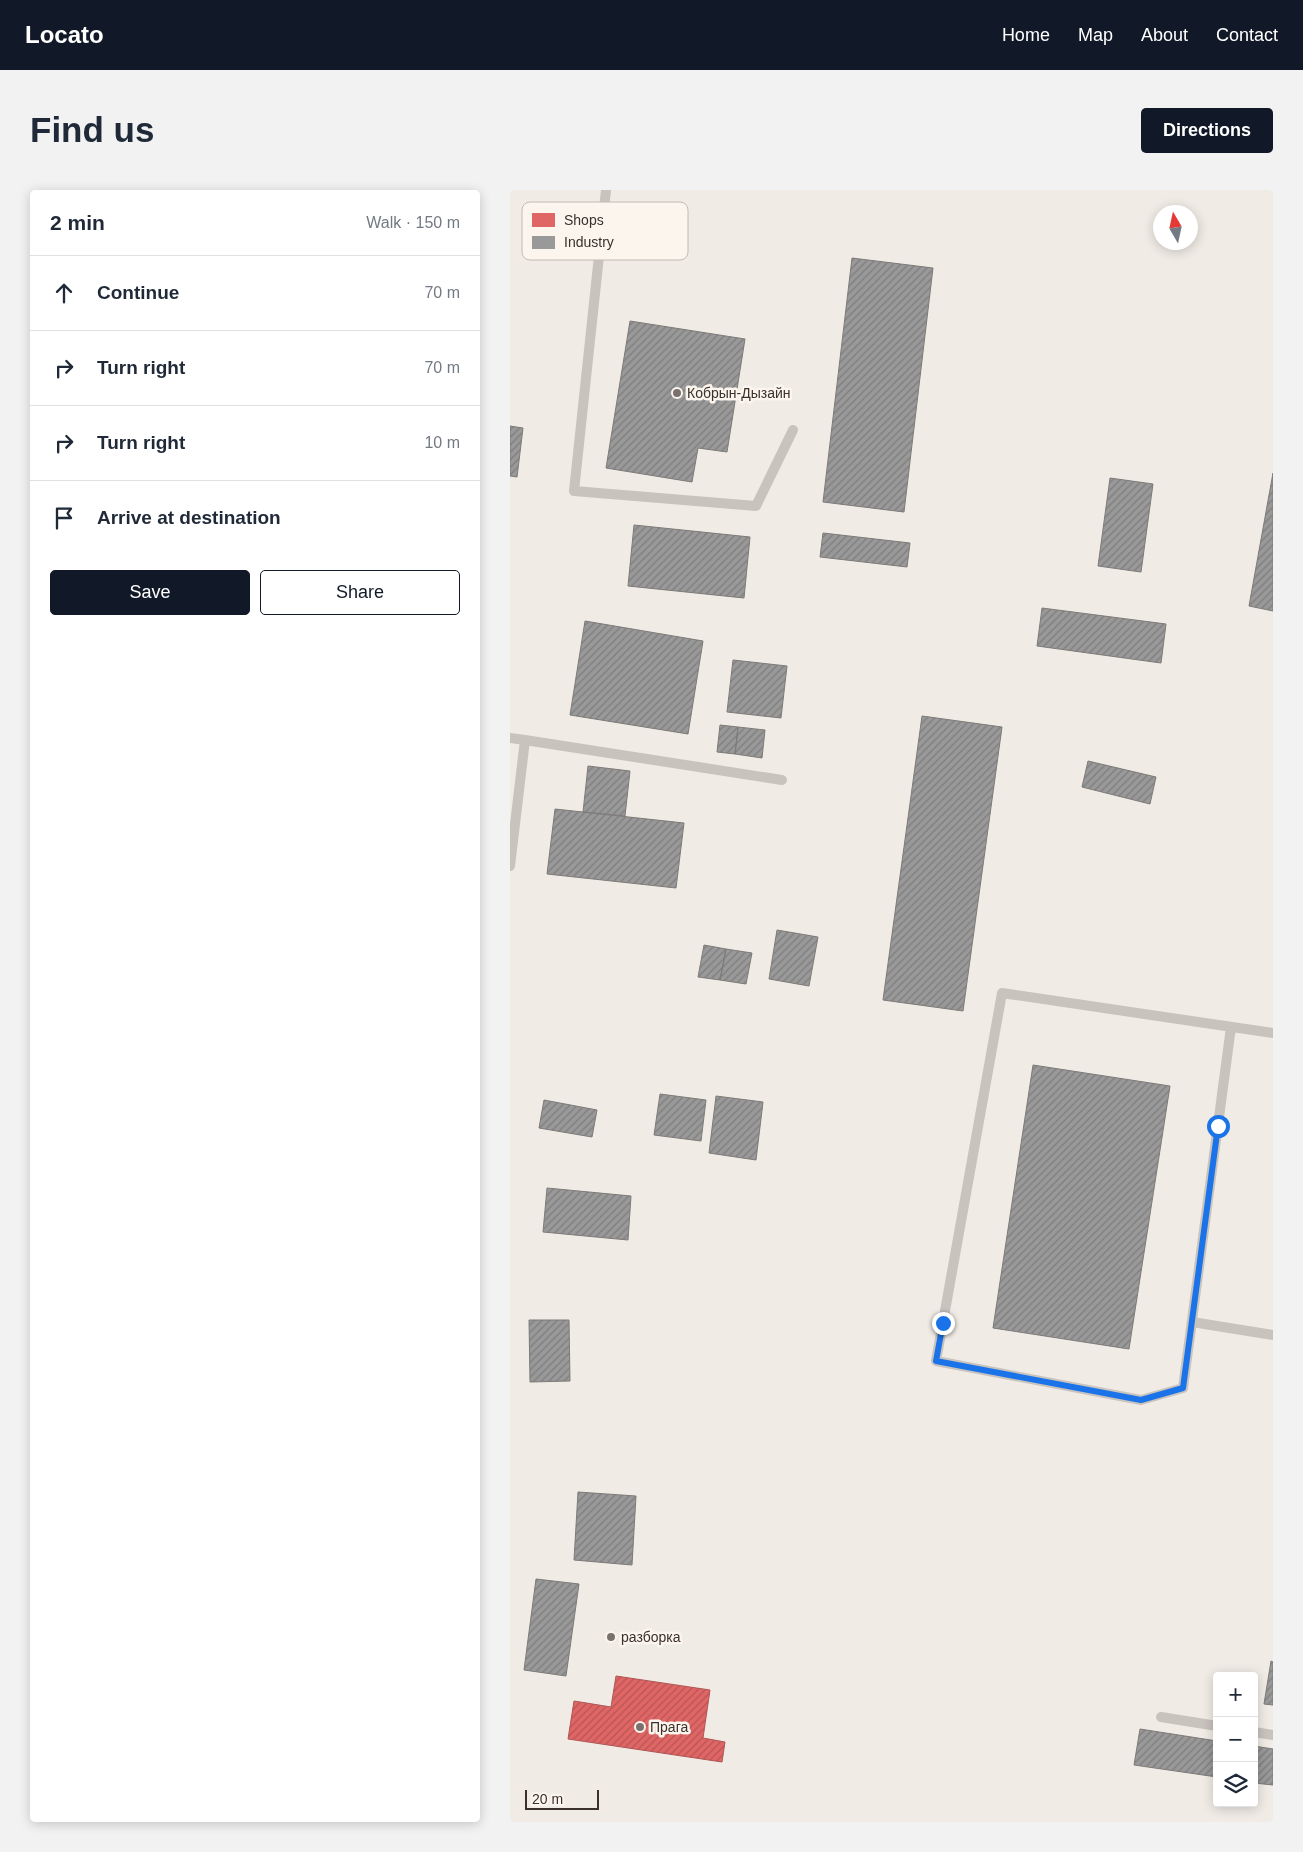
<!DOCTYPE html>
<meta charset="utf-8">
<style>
body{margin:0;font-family:Arial,sans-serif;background:#f2f2f3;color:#1f2937}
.controls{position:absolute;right:15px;bottom:15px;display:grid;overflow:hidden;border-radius:5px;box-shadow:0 2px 12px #0003}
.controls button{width:45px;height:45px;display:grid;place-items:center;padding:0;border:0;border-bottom:1px solid #e0e1e3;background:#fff;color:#1f2937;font:25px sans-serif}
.compass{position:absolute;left:643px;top:15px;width:45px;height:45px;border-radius:50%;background:#fff;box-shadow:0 2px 12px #0003;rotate:351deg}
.scale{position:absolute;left:15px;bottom:12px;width:74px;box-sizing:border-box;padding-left:5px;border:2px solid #3b302b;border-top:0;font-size:14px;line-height:18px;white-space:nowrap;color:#3b302b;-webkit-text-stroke:4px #fbf5ee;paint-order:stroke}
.stop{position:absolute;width:15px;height:15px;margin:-11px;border:4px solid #1a73e8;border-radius:50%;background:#fff}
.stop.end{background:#1a73e8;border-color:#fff;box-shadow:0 1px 5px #0008}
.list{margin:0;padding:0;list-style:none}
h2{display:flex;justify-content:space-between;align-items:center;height:65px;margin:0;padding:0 20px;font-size:21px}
h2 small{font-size:16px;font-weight:400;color:#747a83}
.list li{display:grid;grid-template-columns:32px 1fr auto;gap:15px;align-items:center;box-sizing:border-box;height:75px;padding:0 20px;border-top:1px solid #e0e1e3}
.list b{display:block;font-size:19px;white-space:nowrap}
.list em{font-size:16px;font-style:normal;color:#747a83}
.actions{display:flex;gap:10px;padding:15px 20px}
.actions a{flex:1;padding:11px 0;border:1px solid #111827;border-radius:5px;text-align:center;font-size:18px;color:#111827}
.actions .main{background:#111827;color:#fff}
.icon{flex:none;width:28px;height:28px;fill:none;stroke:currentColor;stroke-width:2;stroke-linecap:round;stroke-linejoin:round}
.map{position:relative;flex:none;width:763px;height:1632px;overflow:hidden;border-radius:5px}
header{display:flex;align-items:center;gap:30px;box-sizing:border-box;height:70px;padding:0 25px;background:#111827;color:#fff}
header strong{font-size:24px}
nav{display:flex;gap:28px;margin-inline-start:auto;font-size:18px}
.intro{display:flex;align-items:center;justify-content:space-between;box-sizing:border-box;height:120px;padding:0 30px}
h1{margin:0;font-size:35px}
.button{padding:12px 22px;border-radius:5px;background:#111827;color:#fff;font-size:18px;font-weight:700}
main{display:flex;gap:30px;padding:0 30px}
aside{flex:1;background:#fff;border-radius:5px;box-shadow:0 2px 12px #0003}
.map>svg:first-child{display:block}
.shops{fill:url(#shops-hatch);stroke:#ae5654}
.industry{fill:url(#industry-hatch);stroke:#7d7a78}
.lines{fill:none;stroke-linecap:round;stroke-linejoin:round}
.service{stroke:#c9c3be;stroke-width:10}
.route{stroke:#1a73e8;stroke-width:6}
.poi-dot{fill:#7a716c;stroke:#fbf5ee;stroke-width:2}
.labels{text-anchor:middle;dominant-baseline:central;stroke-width:5;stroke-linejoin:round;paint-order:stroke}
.poi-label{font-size:14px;fill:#3b302b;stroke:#fbf5ee;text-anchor:start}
.key{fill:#fbf5ee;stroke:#c1bab4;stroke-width:1}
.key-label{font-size:14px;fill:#3b302b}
</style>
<header>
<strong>Locato</strong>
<nav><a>Home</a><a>Map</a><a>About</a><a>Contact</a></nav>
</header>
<div class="intro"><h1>Find us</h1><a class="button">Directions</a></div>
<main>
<aside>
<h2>2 min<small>Walk · 150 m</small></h2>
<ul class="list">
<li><svg class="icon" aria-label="ahead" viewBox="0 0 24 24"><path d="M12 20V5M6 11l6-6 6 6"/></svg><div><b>Continue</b></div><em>70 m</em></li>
<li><svg class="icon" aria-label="right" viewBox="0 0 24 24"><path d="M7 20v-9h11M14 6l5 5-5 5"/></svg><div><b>Turn right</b></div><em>70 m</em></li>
<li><svg class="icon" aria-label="right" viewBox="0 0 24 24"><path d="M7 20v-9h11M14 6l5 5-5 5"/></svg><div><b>Turn right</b></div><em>10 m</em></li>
<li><svg class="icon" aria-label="arrive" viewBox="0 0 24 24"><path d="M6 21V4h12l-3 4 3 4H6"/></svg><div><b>Arrive at destination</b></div></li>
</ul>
<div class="actions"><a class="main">Save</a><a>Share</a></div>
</aside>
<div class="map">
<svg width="763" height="1632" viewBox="0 0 763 1632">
<defs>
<pattern id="shops-hatch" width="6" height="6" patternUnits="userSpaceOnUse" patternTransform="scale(1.25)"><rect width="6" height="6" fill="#e06666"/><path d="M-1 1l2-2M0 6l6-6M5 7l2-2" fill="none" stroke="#b75454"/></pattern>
<pattern id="industry-hatch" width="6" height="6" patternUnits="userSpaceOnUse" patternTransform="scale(1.25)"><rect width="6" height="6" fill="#999"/><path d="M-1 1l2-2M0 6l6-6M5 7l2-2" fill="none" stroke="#7e7d7d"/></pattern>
</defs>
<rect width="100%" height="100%" fill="#f0ebe5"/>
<!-- shops -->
<path class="shops" d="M106 1486 200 1500 193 1548 215 1552 212 1572 58 1549 64 1511 101 1517Z"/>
<!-- industry -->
<path class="industry" d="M342 68 423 78 394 322 313 312Z
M120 131 235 149 217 262 188 258 182 292 96 278Z
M0 236 13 238 7 287 0 286Z
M763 283V421L739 416Z
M600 288 643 294 631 382 588 376Z
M124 335 240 347 234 408 118 396Z
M313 343 400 353 397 377 310 367Z
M532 418 656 434 651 473 527 456Z
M75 431 193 451 178 544 60 525Z
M223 470 277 476 271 528 217 522Z
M412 526 492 537 453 821 373 810Z
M210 535 228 537 225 564 207 562Z
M228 537 255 540 252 568 225 564Z
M578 571 646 587 640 614 572 597Z
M78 576 120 581 115 626 73 622Z
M45 619 174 633 166 698 37 684Z
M267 740 308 747 299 796 259 789Z
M194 755 216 759 210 790 188 787Z
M216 759 242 763 236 794 210 790Z
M523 875 660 896 619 1159 483 1138Z
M150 904 196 910 191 951 144 945Z
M206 906 253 912 246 970 199 963Z
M34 910 87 920 82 947 29 938Z
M37 998 121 1006 118 1050 33 1042Z
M19 1130H59L60 1191 20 1192Z
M68 1302 126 1306 122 1375 64 1370Z
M26 1389 69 1394 56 1486 14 1480Z
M761 1471 763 1472V1515L754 1514Z
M630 1539 707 1551V1587L624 1575Z
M744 1556 763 1559V1595L744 1593Z"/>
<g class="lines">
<!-- service -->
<path class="service" d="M96 0 64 301 246 316 283 240
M0 548 15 550 0 676
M15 550 272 590
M721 837 673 1198 631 1210 426 1171 492 803 763 843
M682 1132 763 1145
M651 1527 707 1536
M744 1542 763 1545"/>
</g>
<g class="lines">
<!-- route -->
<path class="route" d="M433 1133 426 1171 631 1210 673 1198 708 936"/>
</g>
<!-- markers -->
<g class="poi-dot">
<circle cx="167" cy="203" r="5"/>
<circle cx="101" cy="1447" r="5"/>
<circle cx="130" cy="1537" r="5"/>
</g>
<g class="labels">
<!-- poi labels -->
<g class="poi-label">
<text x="177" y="203">Кобрын-Дызайн</text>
<text x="111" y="1447">разборка</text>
<text x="140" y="1537">Прага</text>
</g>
</g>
<!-- legend -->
<rect x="12" y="12" width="166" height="58" rx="8" class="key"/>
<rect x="22" y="23" width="23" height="14" fill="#e06666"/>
<rect x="22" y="46" width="23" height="13" fill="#999"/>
<g class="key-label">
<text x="54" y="35">Shops</text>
<text x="54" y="57">Industry</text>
</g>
</svg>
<div class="controls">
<button>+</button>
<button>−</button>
<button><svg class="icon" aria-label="layers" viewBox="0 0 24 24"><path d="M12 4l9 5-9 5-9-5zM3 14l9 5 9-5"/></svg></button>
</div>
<svg class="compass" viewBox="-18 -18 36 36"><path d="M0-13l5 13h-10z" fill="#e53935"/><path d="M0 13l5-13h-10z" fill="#747a83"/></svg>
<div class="scale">20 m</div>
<div class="stop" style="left:708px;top:936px"></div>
<div class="stop end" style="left:433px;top:1133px"></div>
</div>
</main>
